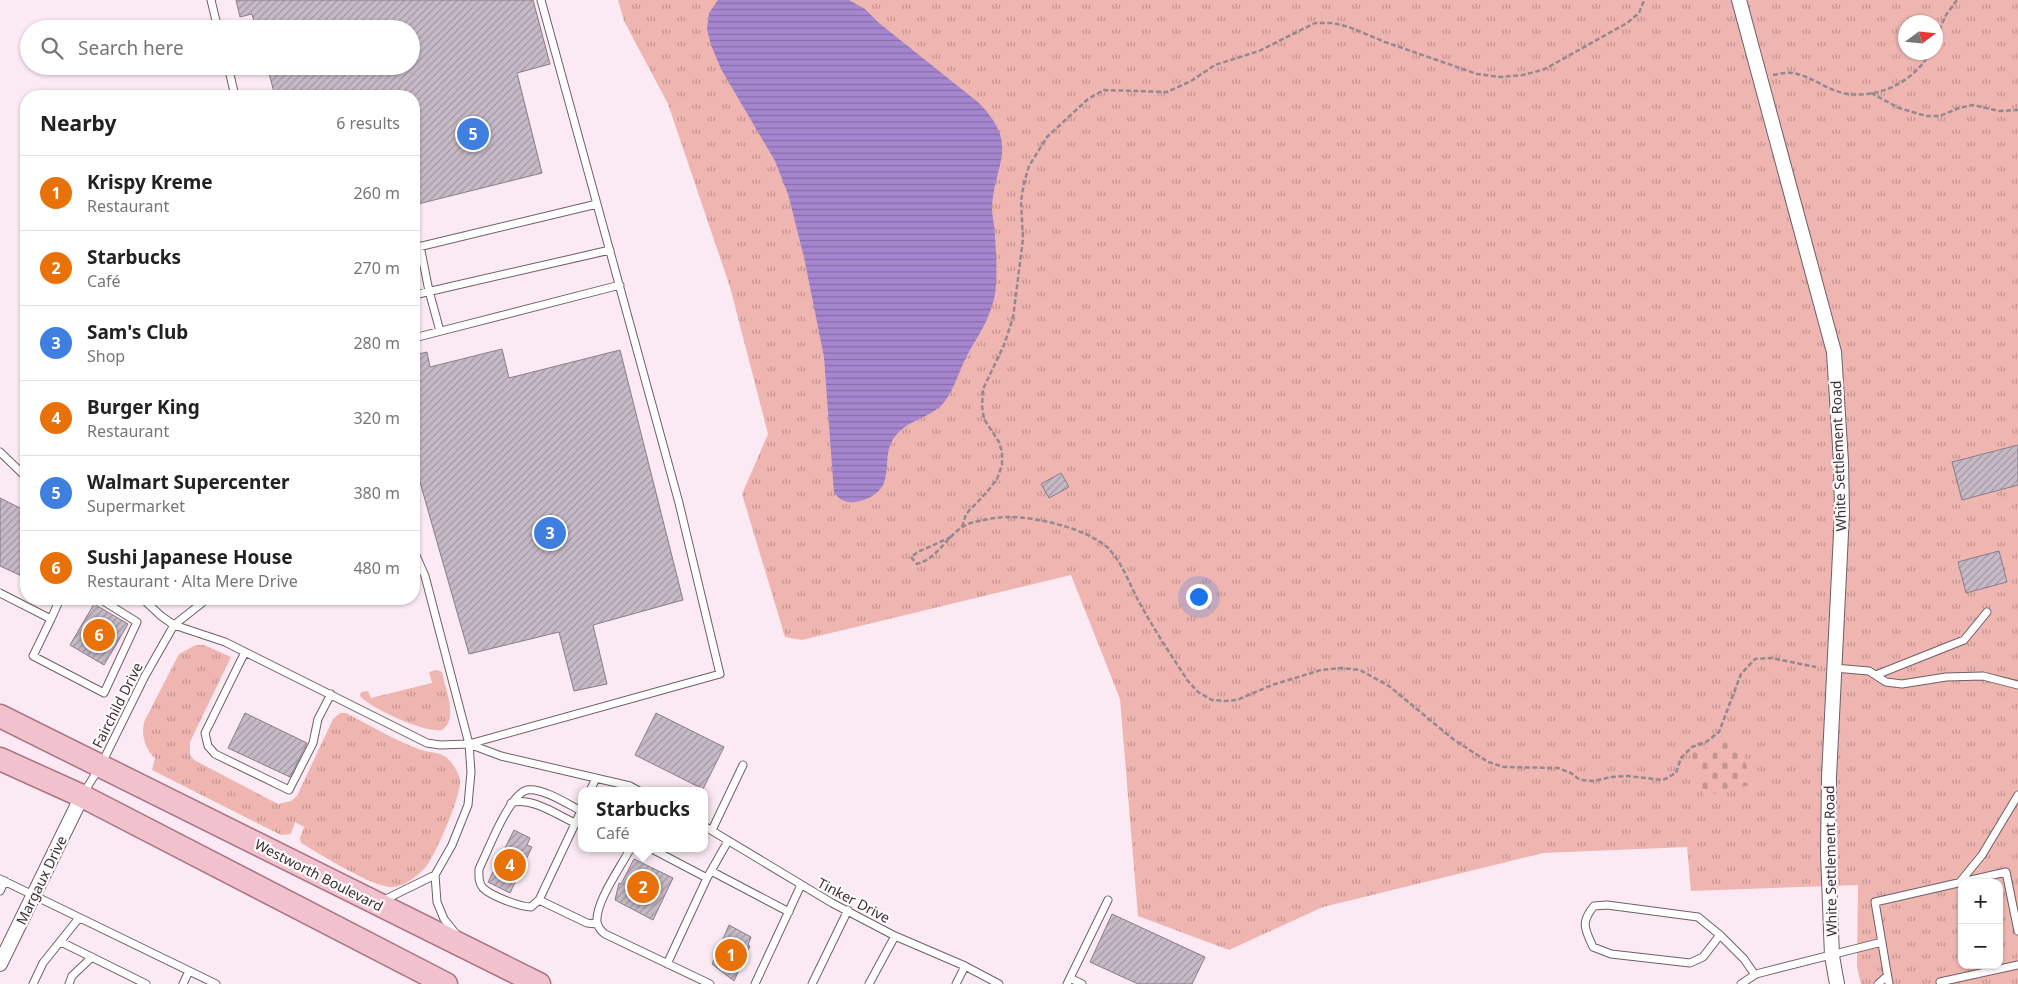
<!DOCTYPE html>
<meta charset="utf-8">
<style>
body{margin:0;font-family:"Noto Sans",sans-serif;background:#f2f2f2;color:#222}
.controls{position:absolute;right:15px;bottom:15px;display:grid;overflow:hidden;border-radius:10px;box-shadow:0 1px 4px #0004}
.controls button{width:45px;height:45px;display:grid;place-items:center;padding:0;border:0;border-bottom:1px solid #e0e0e0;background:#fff;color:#222;font:25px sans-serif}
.compass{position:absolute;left:1898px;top:15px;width:45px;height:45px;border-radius:50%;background:#fff;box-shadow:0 1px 4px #0004;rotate:75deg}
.you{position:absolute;left:1198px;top:596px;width:18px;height:18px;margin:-12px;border:4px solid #fff;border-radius:50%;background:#1a73e8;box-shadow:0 0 0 8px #1a73e833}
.badge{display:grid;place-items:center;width:32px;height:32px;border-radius:50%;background:#0b8043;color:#fff;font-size:16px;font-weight:700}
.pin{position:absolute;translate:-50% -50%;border:2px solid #fff;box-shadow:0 1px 5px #0006}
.popup{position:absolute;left:578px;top:787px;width:130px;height:65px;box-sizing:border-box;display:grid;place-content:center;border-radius:10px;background:#fff;filter:drop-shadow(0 1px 4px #0005);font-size:16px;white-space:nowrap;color:#767676}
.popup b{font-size:19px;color:#222}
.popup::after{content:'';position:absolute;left:50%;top:100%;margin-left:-10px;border:10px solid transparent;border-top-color:#fff}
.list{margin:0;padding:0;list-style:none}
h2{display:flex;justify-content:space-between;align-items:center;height:65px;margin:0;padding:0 20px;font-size:21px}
h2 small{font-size:16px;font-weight:400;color:#767676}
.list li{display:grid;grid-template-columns:32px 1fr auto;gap:15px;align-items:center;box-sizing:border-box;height:75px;padding:0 20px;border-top:1px solid #e0e0e0}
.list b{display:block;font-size:19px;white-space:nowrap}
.list p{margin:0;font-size:16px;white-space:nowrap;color:#767676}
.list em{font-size:16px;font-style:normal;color:#767676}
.icon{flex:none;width:28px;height:28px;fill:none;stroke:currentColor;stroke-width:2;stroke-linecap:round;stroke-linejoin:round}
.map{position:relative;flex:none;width:2018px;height:984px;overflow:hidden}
.search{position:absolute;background:#fff;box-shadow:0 1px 4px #0004;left:20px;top:20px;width:400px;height:55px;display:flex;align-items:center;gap:12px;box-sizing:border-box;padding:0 18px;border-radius:28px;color:#767676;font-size:19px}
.panel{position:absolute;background:#fff;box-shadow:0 1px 4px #0004;left:20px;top:90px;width:400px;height:515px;border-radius:20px}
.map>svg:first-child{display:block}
.grass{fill:url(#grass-tufts);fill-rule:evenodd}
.cemetery{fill:url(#cemetery-stones)}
.water{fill:url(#water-rules)}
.building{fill:url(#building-hatch);stroke:#887d89}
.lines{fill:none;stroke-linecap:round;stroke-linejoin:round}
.service-casing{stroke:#6e5f67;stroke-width:9}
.minor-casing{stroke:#6e5f67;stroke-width:16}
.primary-casing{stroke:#aa7482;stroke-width:25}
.path{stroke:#958990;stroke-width:2.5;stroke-dasharray:5 2.5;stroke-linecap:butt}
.service{stroke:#fff;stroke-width:7}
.minor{stroke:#fff;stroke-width:14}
.primary{stroke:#f1c1cd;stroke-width:22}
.labels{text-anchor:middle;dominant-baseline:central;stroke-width:4.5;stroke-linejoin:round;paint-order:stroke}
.street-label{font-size:14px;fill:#383135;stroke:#fffbfd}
</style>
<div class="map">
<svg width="2018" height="984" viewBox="0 0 2018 984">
<defs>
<pattern id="grass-tufts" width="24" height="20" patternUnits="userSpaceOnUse" patternTransform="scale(1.25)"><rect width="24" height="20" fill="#efb5b0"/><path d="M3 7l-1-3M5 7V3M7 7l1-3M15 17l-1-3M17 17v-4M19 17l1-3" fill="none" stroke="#c39490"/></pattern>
<pattern id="cemetery-stones" width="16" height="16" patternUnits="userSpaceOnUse" patternTransform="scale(1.25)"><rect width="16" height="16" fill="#efb5b0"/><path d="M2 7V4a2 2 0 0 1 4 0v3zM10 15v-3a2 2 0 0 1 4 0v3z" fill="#c39490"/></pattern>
<pattern id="water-rules" width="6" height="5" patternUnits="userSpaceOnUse" patternTransform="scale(1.25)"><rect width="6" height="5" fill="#a586cf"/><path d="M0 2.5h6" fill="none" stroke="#876ea9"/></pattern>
<pattern id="building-hatch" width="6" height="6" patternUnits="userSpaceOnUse" patternTransform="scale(1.25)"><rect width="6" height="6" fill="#c6bac7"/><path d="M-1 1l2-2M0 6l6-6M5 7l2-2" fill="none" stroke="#a298a2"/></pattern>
</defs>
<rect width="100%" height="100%" fill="#fbeaf3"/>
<!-- grass -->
<path class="grass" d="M618 0H2018V984H1861L1857 967 1858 885 1691 891 1687 847 1543 853 1323 907 1229 950 1138 916 1120 699 1071 575 802 640 785 637 742 494 768 434 730 287 668 104 624 21ZM1906 22H1936V52H1906ZM1962 883H1999V965H1962Z
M196 645H204L231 657 190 742V755L194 760 278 804 291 801 297 796 333 719 340 713H346C369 725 398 742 421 750 431 753 443 752 449 760 454 765 459 774 460 780 462 794 435 857 425 868 417 876 405 886 393 887 373 888 320 854 301 843L300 838 304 827 295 822 291 834 281 835 152 770 155 758C145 749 140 733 145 720L179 654Z
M436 670 442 672C445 688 459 719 442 730 424 733 372 709 360 696L361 692 368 691 371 698 432 683 429 672Z"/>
<!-- cemetery -->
<path class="cemetery" d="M1740 738 1751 785 1704 796 1691 753Z"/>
<!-- water -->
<path class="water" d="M718 0H849L865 9 879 23 979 103C1020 146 995 160 992 208 992 217 995 226 995 235 996 251 997 268 996 284 995 309 982 330 970 350 960 367 956 386 945 401 933 417 911 419 898 433 883 448 890 465 884 483 879 496 856 507 842 500 840 499 836 495 834 493L824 357 804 257 788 194 775 161 721 69 711 45 707 29 709 13Z"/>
<!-- building -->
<path class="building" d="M236 0H533L550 64 517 73 542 173 414 205V96H275L267 66H411V29H256L252 14 240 17Z
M502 349 509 378 620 350 683 600 593 625 607 684 574 691 559 632 469 654 414 461V355L427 352 430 367Z
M2018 445V485L1962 500 1952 462Z
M1061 473 1069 487 1049 498 1041 484Z
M0 498 26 511V578L0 566Z
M1999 551 2007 582 1966 593 1958 562Z
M94 604 128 624 104 665 70 645Z
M245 713 307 743 290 777 228 748Z
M656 713 724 747 703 789 635 755Z
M514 830 530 838 527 845 532 847 510 893 488 882Z
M634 859 673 878 653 920 615 900 619 883 621 884Z
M1112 914 1205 957 1192 984H1138L1090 962Z
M729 925 751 937 748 945 750 946 734 981 712 964Z"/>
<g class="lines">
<!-- service casing -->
<g class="service-casing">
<path id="service" d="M211 0 218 29
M228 66 235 96
M420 246 429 291 440 331
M414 248 597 204
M414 295 610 250
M414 338 620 285
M0 452 26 477
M414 551 425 576 469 744 471 772 468 805 452 845 435 875 437 902 444 919 456 934
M0 593 51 619 60 599
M143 599 161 616 174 625 225 642 427 743 440 745 469 744 720 674 679 503 541 0
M51 619 33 656 104 693 137 622 100 599
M245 652 205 733 208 746 215 754 289 790 313 743 318 719 331 694
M1834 668 1869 671 1886 682 1902 684 1946 677 1983 676 2018 685
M1876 675 1964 640 1987 612
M469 744 501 756 630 786 639 791
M590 791 596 778
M83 794 101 765 145 676 174 625 207 599
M511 803C531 796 557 815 575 823
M581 811C568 804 541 787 527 790 509 794 487 853 479 869 479 876 478 882 483 888 491 896 520 907 531 907L539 900 582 809
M704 826 832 903 895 936 965 966 999 984
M712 830 743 765
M633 848 629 851C620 868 595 903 597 922 598 927 601 931 605 934L710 984
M650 848 707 878 728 841
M711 871 789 912
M0 879 216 984
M1960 882 1982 855 2018 795
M0 891 5 881
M539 900 587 923 597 924
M382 901 435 875
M1720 935 1703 957 1690 963 1611 954 1593 947C1585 929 1580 923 1594 906L1607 905 1698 917 1720 935 1744 959 1755 975
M61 942 146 984
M667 964 707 878
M1070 978 1082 984
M33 984 43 963 79 918
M69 984 72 976 92 957
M183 984 189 971
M755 984 801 885
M812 984 848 910
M869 984 895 936
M956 984 965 966
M1067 984 1108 900
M1741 984 1756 974 1882 942
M1878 984 1887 976
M1889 984 1875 902 2006 872 2018 931
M1941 984 1940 982 2018 965"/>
</g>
<!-- minor casing -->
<g class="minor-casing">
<path id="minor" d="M1739 0 1834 352 1841 462 1842 513 1829 777 1828 854 1832 956 1837 984
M0 964 82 796"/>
</g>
<!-- primary casing -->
<g class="primary-casing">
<path id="primary" d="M0 716 539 984
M0 759 82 796 446 984"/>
</g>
<!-- path -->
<path class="path" d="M1936 37 1946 15 1957 0
M1773 75C1779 74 1786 72 1792 73 1813 76 1828 92 1849 94 1881 98 1916 80 1930 52
M1871 93 1899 108 1926 116H1940L1959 108 1973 105 1999 111 2018 110
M962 527 966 514 987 492 997 479 1002 465V452L999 442 984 419 982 406 983 389 1004 345 1013 318 1023 239 1021 201 1024 183 1029 166 1047 137 1088 99 1104 90 1167 92 1191 81 1215 65 1259 51 1315 23H1333L1349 27 1385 42 1477 74 1500 77 1523 75 1545 69 1627 23 1639 13 1644 0
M951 537 918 552 911 557 917 564C942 557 949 528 974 522 984 520 997 517 1008 517 1036 517 1086 528 1108 548 1122 562 1129 583 1138 600 1153 628 1171 655 1188 681L1198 692 1212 700 1224 701 1237 700 1272 685 1321 670 1342 668 1360 670 1389 686 1453 739 1488 762 1504 767 1558 768 1571 773 1580 780 1594 781 1611 777 1627 776 1663 780 1676 773 1681 758 1692 747 1706 742 1719 732 1741 674 1755 659 1771 658 1816 667"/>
<!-- service -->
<use href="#service" class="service"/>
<!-- minor -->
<use href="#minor" class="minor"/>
<!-- primary -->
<use href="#primary" class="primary"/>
</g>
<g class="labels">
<!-- street labels -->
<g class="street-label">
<text transform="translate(1838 456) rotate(-92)">White Settlement Road</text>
<text transform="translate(117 705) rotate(-63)">Fairchild Drive</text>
<text transform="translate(1830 861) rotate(-91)">White Settlement Road</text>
<text transform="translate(319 875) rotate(27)">Westworth Boulevard</text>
<text transform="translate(41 880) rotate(-64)">Margaux Drive</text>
<text transform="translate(854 900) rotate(28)">Tinker Drive</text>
</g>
</g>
</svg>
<div class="controls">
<button>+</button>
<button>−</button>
</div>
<svg class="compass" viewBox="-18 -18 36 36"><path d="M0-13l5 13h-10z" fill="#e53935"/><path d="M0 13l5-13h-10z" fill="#767676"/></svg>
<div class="you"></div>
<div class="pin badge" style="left:731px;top:955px;background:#e8710a">1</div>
<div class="pin badge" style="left:643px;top:887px;background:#e8710a">2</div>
<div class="popup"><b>Starbucks</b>Café</div>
<div class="pin badge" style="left:550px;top:533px;background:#3f7fe0">3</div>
<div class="pin badge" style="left:510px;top:865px;background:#e8710a">4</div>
<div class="pin badge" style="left:473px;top:134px;background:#3f7fe0">5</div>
<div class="pin badge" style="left:99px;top:635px;background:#e8710a">6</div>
<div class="search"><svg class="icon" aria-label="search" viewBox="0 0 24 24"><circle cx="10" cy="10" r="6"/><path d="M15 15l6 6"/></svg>Search here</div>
<section class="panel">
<h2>Nearby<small>6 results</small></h2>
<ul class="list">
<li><span class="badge" style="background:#e8710a">1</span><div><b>Krispy Kreme</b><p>Restaurant</p></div><em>260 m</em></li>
<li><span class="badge" style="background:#e8710a">2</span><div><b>Starbucks</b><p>Café</p></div><em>270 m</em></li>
<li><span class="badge" style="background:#3f7fe0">3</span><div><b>Sam's Club</b><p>Shop</p></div><em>280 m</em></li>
<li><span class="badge" style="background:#e8710a">4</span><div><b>Burger King</b><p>Restaurant</p></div><em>320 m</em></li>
<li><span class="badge" style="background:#3f7fe0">5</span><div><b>Walmart Supercenter</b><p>Supermarket</p></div><em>380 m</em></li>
<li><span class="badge" style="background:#e8710a">6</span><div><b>Sushi Japanese House</b><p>Restaurant · Alta Mere Drive</p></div><em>480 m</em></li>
</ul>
</section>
</div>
